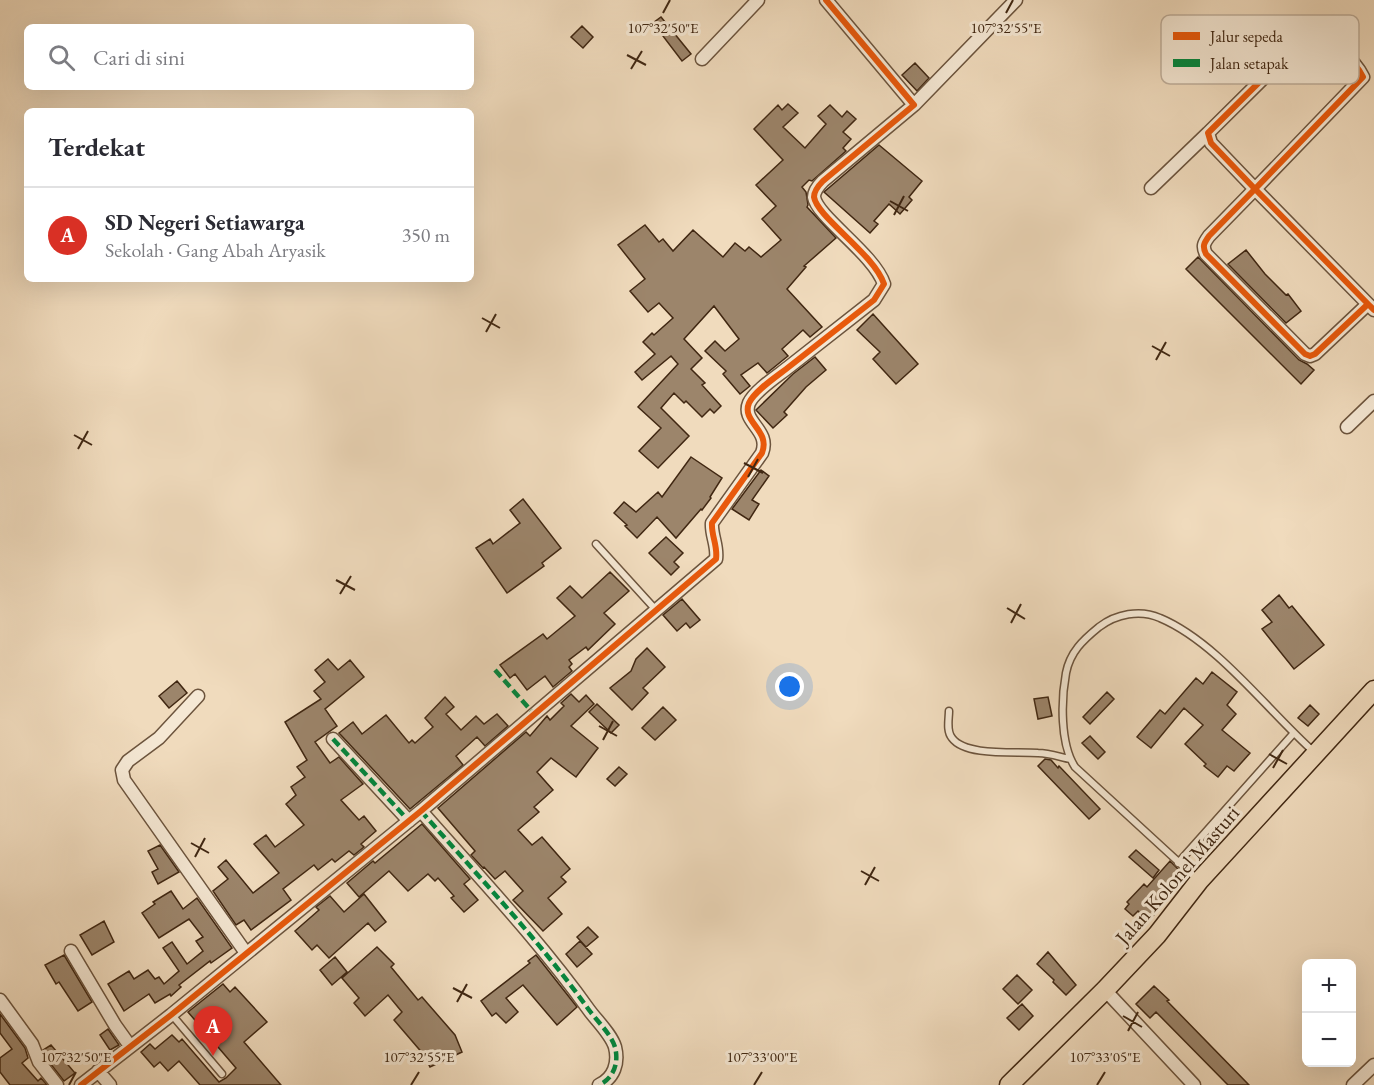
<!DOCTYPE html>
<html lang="id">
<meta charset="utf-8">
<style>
body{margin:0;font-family:"EB Garamond",serif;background:#f2f2f3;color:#2b2b33}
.controls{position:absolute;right:18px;bottom:18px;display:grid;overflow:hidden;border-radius:9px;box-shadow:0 6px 24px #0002}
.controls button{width:54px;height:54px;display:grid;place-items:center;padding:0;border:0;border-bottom:2px solid #e1e1e2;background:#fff;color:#2b2b33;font:30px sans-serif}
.you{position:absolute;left:790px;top:687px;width:21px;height:21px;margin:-15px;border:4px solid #fff;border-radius:50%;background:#1a73e8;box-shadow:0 0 0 9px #1a73e833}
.badge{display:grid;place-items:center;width:39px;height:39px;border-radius:50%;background:#d93025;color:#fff;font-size:20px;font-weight:700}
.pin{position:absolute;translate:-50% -50px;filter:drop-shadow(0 2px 3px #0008)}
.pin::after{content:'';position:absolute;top:32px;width:21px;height:18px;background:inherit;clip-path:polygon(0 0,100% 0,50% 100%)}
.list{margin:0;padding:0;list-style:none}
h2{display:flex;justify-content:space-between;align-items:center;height:78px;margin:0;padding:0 24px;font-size:26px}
h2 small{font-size:20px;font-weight:400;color:#7c7c81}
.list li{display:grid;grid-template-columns:39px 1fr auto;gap:18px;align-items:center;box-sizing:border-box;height:96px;padding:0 24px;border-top:2px solid #e1e1e2}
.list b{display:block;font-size:22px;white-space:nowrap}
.list p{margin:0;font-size:20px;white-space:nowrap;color:#7c7c81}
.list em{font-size:20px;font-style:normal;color:#7c7c81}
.icon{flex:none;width:33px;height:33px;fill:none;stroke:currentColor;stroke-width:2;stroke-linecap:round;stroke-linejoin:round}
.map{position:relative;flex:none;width:1374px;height:1085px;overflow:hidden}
.search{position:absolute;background:#fff;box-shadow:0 6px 24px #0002;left:24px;top:24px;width:450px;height:66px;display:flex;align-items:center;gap:15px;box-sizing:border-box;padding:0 21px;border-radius:9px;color:#7c7c81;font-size:22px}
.panel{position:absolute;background:#fff;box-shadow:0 6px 24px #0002;left:24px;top:108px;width:450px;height:174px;border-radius:9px}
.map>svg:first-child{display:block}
.building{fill:#9c856b;stroke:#402712;stroke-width:1.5}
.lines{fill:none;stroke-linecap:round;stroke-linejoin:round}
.service-casing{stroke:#6c543d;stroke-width:9}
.minor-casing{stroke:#6c543d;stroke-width:15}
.primary-casing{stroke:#402712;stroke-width:21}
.service{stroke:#f5e8d4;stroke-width:6}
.minor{stroke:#f5e8d4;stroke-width:12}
.primary{stroke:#f0dbbd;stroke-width:18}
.quiet{stroke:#00873e;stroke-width:4.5;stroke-dasharray:9 4.5;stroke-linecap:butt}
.cycleway-casing{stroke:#f5e8d4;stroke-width:10}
.cycleway{stroke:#e8590c;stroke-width:6}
.ticks{fill:none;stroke:#402712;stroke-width:2}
.labels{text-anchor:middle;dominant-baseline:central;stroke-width:6;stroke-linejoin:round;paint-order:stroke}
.street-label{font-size:21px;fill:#402712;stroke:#f5e8d4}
.key{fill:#f5e8d4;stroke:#bfae9a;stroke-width:1.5}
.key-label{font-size:16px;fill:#402712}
.ticks-label{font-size:15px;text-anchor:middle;fill:#402712;stroke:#f5e8d4;stroke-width:6;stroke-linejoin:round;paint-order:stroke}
</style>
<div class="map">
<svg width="1374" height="1085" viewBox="0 0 1374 1085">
<rect width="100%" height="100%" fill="#f0dbbd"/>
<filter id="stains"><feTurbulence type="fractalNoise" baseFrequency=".00333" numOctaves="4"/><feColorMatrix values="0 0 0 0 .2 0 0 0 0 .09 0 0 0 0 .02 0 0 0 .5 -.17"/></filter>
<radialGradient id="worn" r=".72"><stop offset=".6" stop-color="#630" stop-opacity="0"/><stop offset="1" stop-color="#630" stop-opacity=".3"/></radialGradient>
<!-- building -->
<path class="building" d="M661 17 691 54 682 61 653 23Z
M582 26 593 37 583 48 571 37Z
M915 63 929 78 917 91 902 75Z
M788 104 798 113 783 127 805 148 826 124 818 116 830 105 842 117 847 111 856 119 843 132 851 139 843 148 846 151 812 181 809 180 802 187 806 192 808 205 807 207 836 238 804 266 806 267 787 289 822 327 810 337 803 330 782 349 788 356 767 373 758 363 741 375 750 386 740 394 723 374 726 371 705 351 715 341 725 351 739 339 714 306 684 339 702 358 691 369 705 383 702 385 721 406 714 413 710 409 702 417 686 401 684 403 674 393 661 408 689 436 658 468 639 451 661 428 638 407 678 364 671 356 642 380 635 372 655 354 643 342 652 333 654 335 673 318 659 303 648 312 630 291 645 279 618 245 645 225 659 242 663 239 673 251 693 230 723 257 735 243 745 251 749 247 761 257 781 240 762 219 776 206 756 185 783 160 754 129 778 105 782 110Z
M879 145 922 181 909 197 912 200 900 214 889 204 874 221 878 224 870 233 824 192Z
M1246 250 1265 274 1286 295 1288 294 1301 311 1286 323 1228 264Z
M1198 257 1299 360 1307 364 1314 370 1301 384 1186 269Z
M873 314 918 364 896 384 873 359 880 352 857 330Z
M815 357 826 370 806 387 784 412 787 415 773 428 756 410 793 374Z
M691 457 722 478 710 497 711 498 702 510 701 509 676 538 657 517 637 538 625 526 627 525 614 513 624 502 636 512 658 492 662 497Z
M761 470 769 476 752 500 759 504 749 520 732 509Z
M523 499 561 548 542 563 544 566 507 593 476 548 490 539 493 544 520 523 510 510Z
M666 537 683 553 674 562 679 567 671 575 649 553Z
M610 572 629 591 604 613 615 624 588 650 586 647 569 660 572 664 569 667 572 671 553 687 545 676 527 690 515 674 510 678 500 665 543 634 547 639 575 616 557 598 570 586 582 598Z
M1279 595 1289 608 1292 606 1324 645 1294 669 1262 629 1272 622 1262 610Z
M682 599 700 620 690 628 686 623 677 631 663 615Z
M647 648 665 667 643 688 648 693 632 710 610 688 631 671 636 659Z
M328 659 338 670 350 660 364 677 325 709 337 726 315 742 330 763 339 757 363 784 341 800 359 820 364 816 376 831 361 844 364 847 354 855 349 851 335 862 332 859 318 870 314 865 283 889 291 900 251 930 244 920 236 925 213 891 228 879 218 867 226 860 253 893 279 873 254 844 266 835 275 847 304 825 286 804 296 795 291 787 305 777 297 767 307 760 285 722 321 699 314 691 325 682 315 670Z
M1212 672 1237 692 1227 705 1236 714 1222 730 1250 753 1234 771 1227 766 1218 777 1204 766 1206 764 1185 744 1203 725 1184 708 1151 748 1137 737 1160 710 1165 714 1196 678 1203 684Z
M177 681 187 693 169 708 159 696Z
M1107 692 1114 699 1090 724 1083 717Z
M571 694 579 702 586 695 594 704 571 726 598 748 576 777 551 758 537 772 553 790 534 807 539 812 518 830 532 845 542 837 570 869 561 877 566 882 548 898 562 914 543 931 513 900 523 891 505 871 495 879 484 867 483 868 471 855 475 851 438 808 526 732 530 736 547 716 550 720 564 706 561 703Z
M445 697 454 707 446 714 461 730 476 716 484 724 497 714 508 726 485 746 477 737 456 756 463 765 410 809 339 733 353 722 362 734 386 715 409 743 412 740 415 743 433 727 425 718Z
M1048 697 1052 716 1038 719 1034 699Z
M597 704 619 725 611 733 589 712Z
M1310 705 1319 714 1308 726 1298 718Z
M663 707 676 720 655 740 642 728Z
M1090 736 1105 752 1098 759 1082 743Z
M1045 759 1051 760 1058 768 1059 766 1100 809 1089 819 1038 766Z
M619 767 627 774 615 786 607 779Z
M422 824 470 879 464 884 478 900 464 912 451 898 454 896 438 878 435 881 428 874 408 891 389 871 359 897 347 883 373 861 375 863Z
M160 845 179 872 158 884 152 872 158 869 148 851Z
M1136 850 1159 870 1153 878 1129 857Z
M1170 861 1181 872 1152 907 1157 912 1148 921 1138 911 1133 916 1125 909 1129 904 1127 902 1144 884 1147 887Z
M171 891 183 909 197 898 232 948 211 963 210 961 179 985 181 987 171 996 170 994 155 1003 149 994 124 1011 108 984 129 971 134 979 148 970 155 979 159 977 164 984 179 971 163 948 172 942 187 964 203 951 196 941 203 937 189 919 159 938 142 913 155 904 153 902Z
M364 894 386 922 375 931 368 923 329 958 317 945 312 950 295 931 319 910 316 907 330 896 344 912Z
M104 921 114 942 92 955 80 935Z
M588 927 598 937 586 947 577 937Z
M580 941 592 954 577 967 566 954Z
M377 947 394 964 391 967 418 1000 422 997 455 1035 462 1052 430 1067 424 1055 394 1020 402 1012 388 995 365 1016 354 1003 359 998 342 978Z
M1048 952 1076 985 1066 995 1053 982 1054 980 1037 964Z
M64 955 92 1002 78 1011 59 982 56 984 45 965Z
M536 955 577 1007 557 1025 523 985 506 998 518 1012 506 1023 496 1013 492 1016 481 1001 530 963 528 961Z
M335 957 347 972 332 985 320 970Z
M1017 975 1032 990 1018 1004 1003 989Z
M223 984 230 992 235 987 267 1022 244 1042 281 1085H200L179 1061 168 1071 160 1062 154 1067 141 1052 150 1044 155 1049 172 1035 179 1042 182 1039 219 1082 226 1078 236 1068 188 1012Z
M1154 986 1169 1000 1167 1001 1249 1085H1228L1156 1012 1150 1018 1136 1004Z
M1022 1004 1033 1016 1019 1030 1007 1018Z
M0 1014 25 1048 28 1058 22 1063 38 1081 41 1078 47 1085H10L0 1072V1058L12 1049 0 1033Z
M108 1029 119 1045 110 1050 100 1035Z
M51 1045 75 1073 64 1081 46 1058 43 1050Z"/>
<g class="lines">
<!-- service casing -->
<g class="service-casing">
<path id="service" d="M596 544 656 610
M949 711C949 719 946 731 952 738 966 757 1017 751 1038 753 1049 753 1060 757 1070 759
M1178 863 1293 734
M1197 879 1075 767C1060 744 1061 700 1066 673 1070 652 1083 640 1099 627 1116 614 1140 609 1160 618 1217 642 1267 710 1314 752
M172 1015 222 1074"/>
</g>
<!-- minor casing -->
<g class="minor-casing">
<path id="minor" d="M702 59 758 0
M914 105 1016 0
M1151 188 1208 133
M1368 304 1255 189 1363 77 1359 70 1328 29 1317 25 1208 133 1211 143 1255 189 1209 236C1204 243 1202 246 1206 254L1305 354 1310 356 1315 354 1368 304 1374 310
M1347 427 1374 401
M198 696 159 738 128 761 122 770 124 780 246 953
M333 739 409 821
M421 811C478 876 539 940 589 1010 597 1021 611 1034 615 1047 619 1063 614 1078 599 1085
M71 951 115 1025 130 1046
M1105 990 1194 1085
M0 1000 32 1044 39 1062 57 1085
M98 1071 110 1085
M81 1085 171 1015 421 811 716 559C718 546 711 535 712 523L762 453C771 430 741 422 749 403 755 390 779 375 790 366 818 344 846 322 874 300L884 284C874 254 817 217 814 197 814 191 819 185 823 181L914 105 826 0
M1353 1085 1374 1065"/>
</g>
<!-- primary casing -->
<g class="primary-casing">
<path id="primary" d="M1009 1085 1105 990 1157 935 1199 881 1374 690"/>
</g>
<!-- service -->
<use href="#service" class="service"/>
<!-- minor -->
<use href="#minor" class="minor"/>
<!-- primary -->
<use href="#primary" class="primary"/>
<!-- quiet -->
<path class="quiet" d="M495 670 535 715
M333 739 409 821
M421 811C478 876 539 940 589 1010 597 1021 611 1034 615 1047 619 1063 614 1078 599 1085"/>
<!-- cycleway casing -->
<g class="cycleway-casing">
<path id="cycleway" d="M1368 304 1255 189 1363 77 1359 70 1328 29 1317 25 1208 133 1211 143 1255 189 1209 236C1204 243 1202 246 1206 254L1305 354 1310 356 1315 354 1368 304 1374 310
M81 1085 171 1015 421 811 716 559C718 546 711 535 712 523L762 453C771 430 741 422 749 403 755 390 779 375 790 366 818 344 846 322 874 300L884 284C874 254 817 217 814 197 814 191 819 185 823 181L914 105 826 0"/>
</g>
<!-- cycleway -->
<use href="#cycleway" class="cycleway"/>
</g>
<!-- ticks -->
<path class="ticks" d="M663 13 670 0M1006 13 1013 0M627 55 646 65M631 69 642 51M890 201 908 211M894 215 904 196M482 318 500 328M486 332 496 314M1152 346 1170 356M1156 360 1166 342M74 435 92 445M78 449 88 431M744 463 763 473M748 477 758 459M336 580 355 590M340 594 351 576M1007 608 1025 619M1011 623 1021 604M599 726 617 736M603 740 613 721M1269 754 1287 764M1273 768 1283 750M191 843 209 853M195 857 205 838M861 871 879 881M865 885 875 867M453 988 472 998M457 1002 467 984M1123 1016 1142 1027M1128 1031 1138 1012M69 1085 76 1072M411 1085 419 1072M754 1085 762 1072M1097 1085 1105 1072"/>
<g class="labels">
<!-- street labels -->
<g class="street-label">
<text transform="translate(1177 875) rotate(-49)">Jalan Kolonel Masturi</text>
</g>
</g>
<!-- legend -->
<rect x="1161" y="15" width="198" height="69" rx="9" class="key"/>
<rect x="1173" y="32" width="27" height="8" fill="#e8590c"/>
<rect x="1173" y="59" width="27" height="8" fill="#00873e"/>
<g class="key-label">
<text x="1210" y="42">Jalur sepeda</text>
<text x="1210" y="69">Jalan setapak</text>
</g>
<g class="ticks-label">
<text x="663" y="33">107°32'50"E</text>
<text x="1006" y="33">107°32'55"E</text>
<text x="76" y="1062">107°32'50"E</text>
<text x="419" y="1062">107°32'55"E</text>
<text x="762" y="1062">107°33'00"E</text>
<text x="1105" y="1062">107°33'05"E</text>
</g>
<rect width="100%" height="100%" filter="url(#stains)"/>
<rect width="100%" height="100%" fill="url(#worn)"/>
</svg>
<div class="controls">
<button>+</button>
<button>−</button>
</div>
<div class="you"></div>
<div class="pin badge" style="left:213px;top:1056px">A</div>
<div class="search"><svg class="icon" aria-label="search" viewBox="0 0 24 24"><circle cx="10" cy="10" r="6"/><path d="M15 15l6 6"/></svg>Cari di sini</div>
<section class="panel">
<h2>Terdekat<small></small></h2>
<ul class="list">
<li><span class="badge">A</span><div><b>SD Negeri Setiawarga</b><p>Sekolah · Gang Abah Aryasik</p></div><em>350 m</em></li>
</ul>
</section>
</div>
